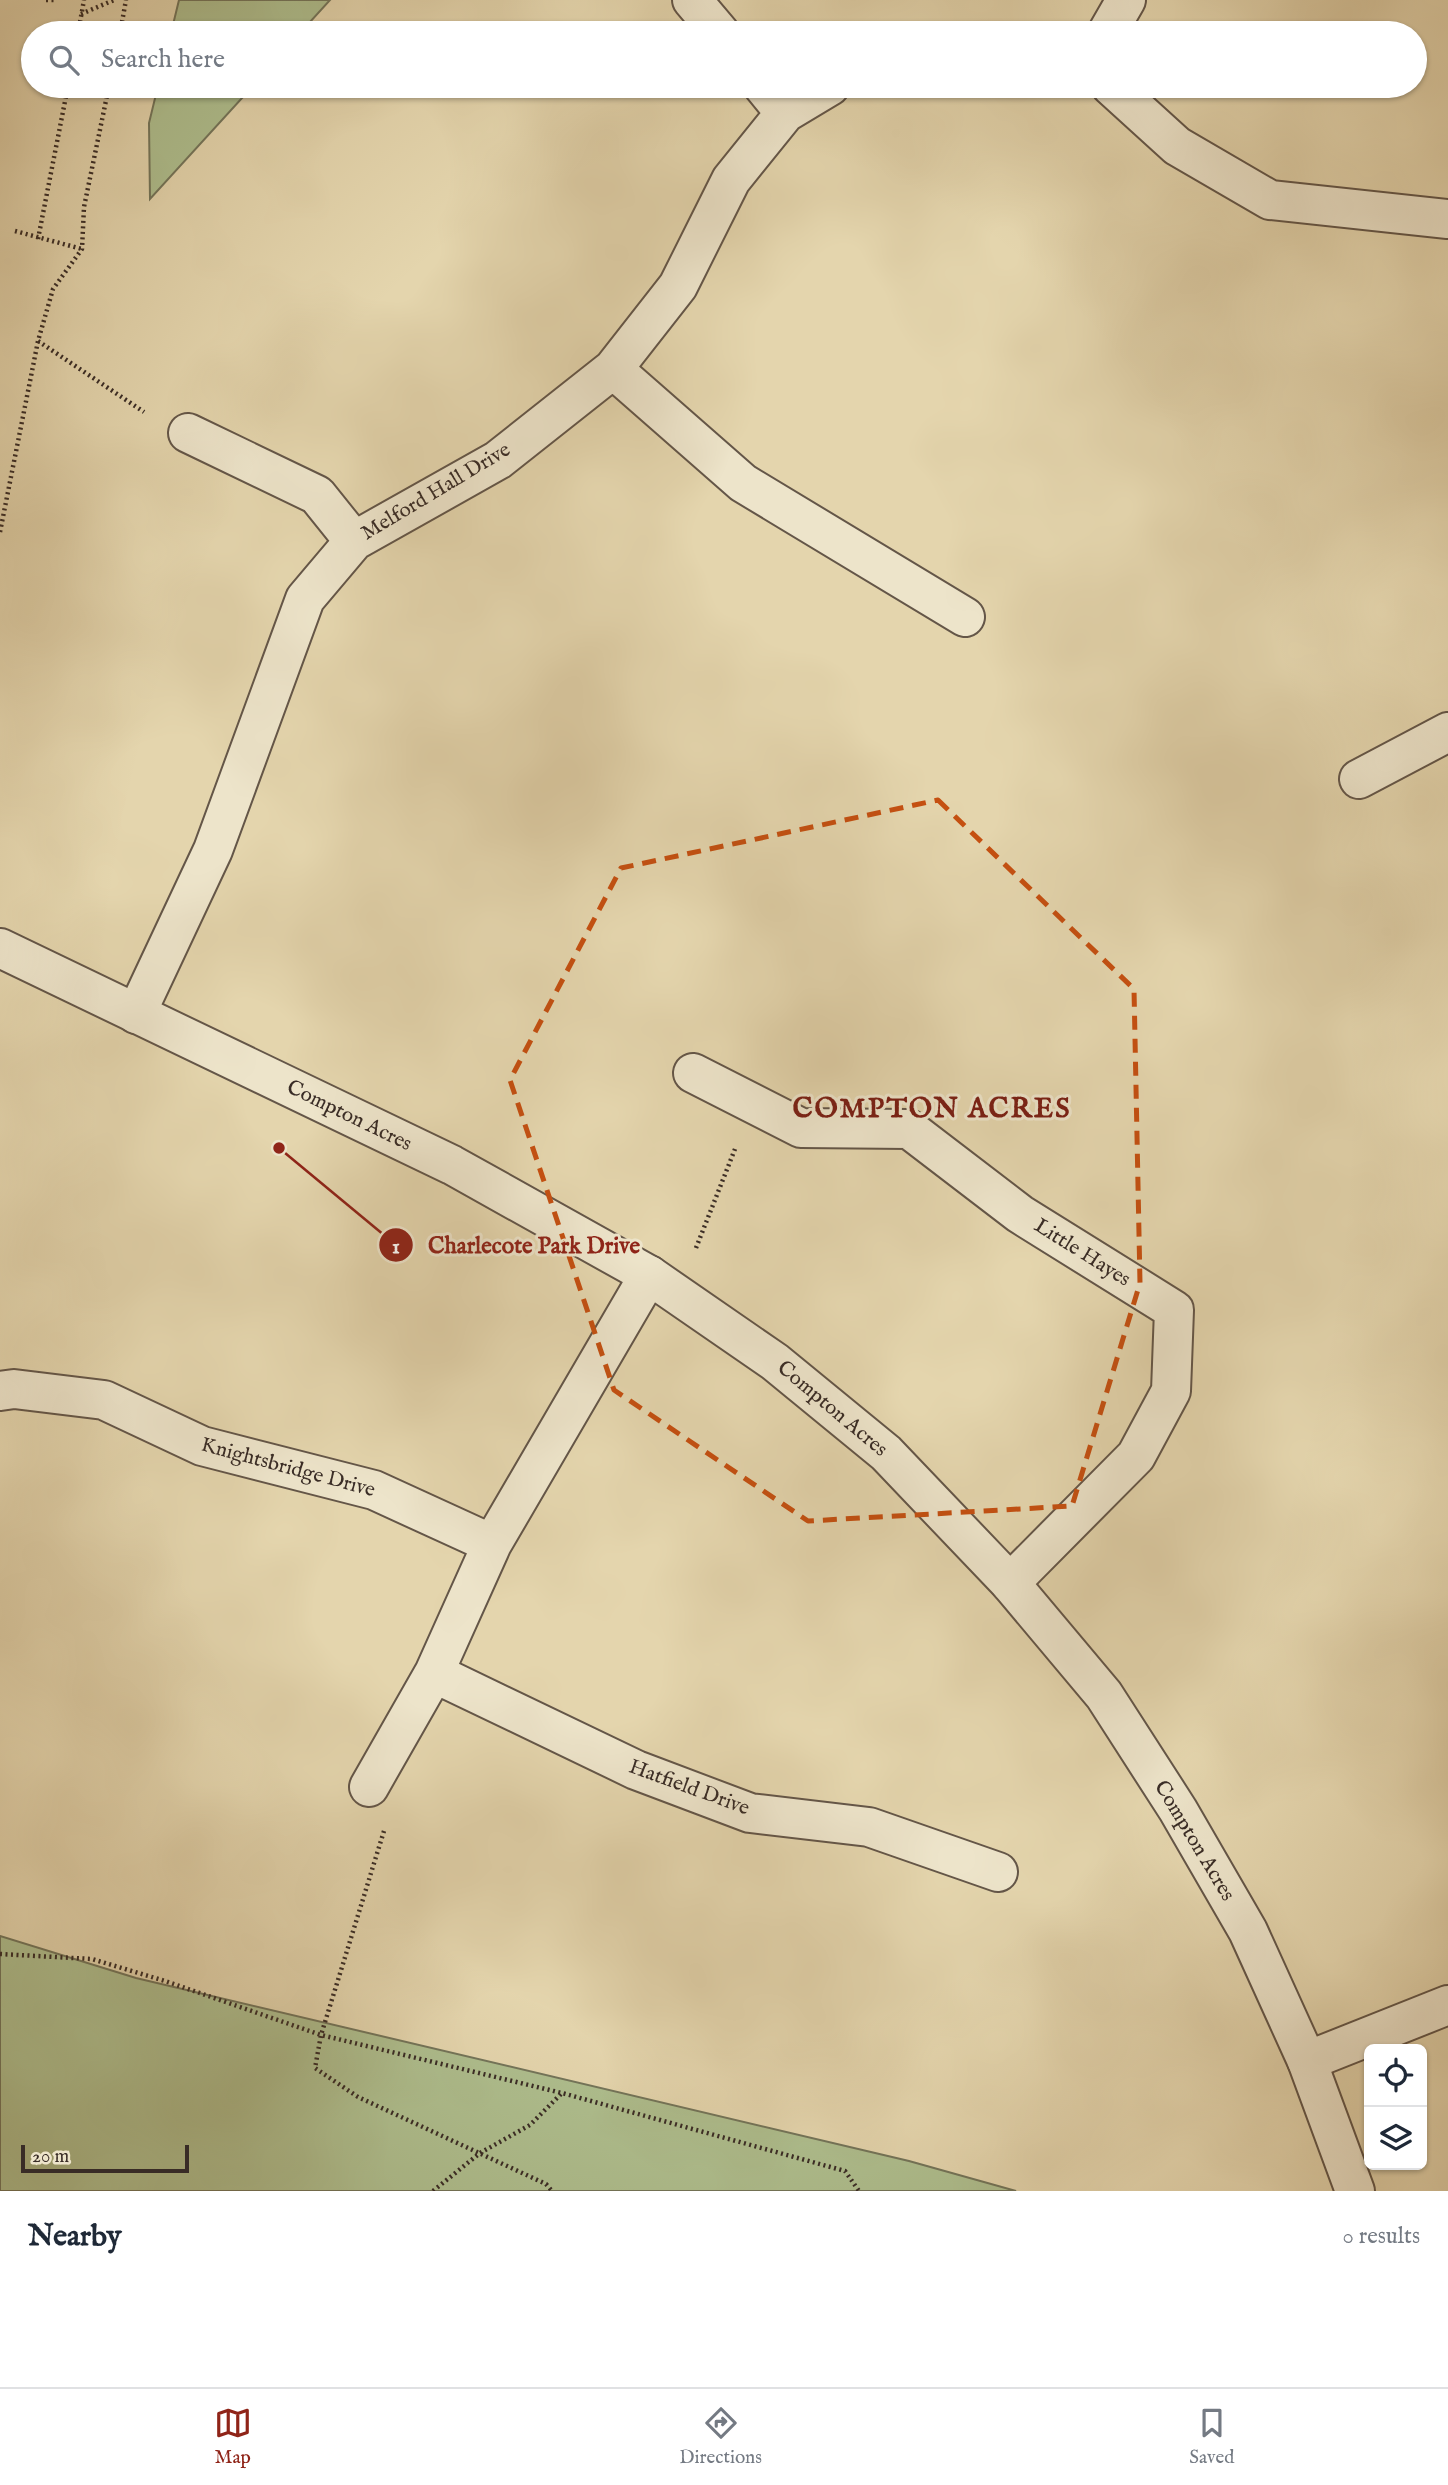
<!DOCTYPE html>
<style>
body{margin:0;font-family:"IM FELL English",serif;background:#f6f6f7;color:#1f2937}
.controls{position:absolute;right:21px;bottom:21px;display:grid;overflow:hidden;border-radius:10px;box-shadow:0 2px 5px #0004}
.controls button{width:63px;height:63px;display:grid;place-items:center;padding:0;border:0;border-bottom:2px solid #e0e1e3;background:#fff;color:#1f2937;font:35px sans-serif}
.scale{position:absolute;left:21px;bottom:18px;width:168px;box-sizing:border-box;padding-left:7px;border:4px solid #392c26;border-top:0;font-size:19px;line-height:24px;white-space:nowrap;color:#392c26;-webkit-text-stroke:5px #ede4ca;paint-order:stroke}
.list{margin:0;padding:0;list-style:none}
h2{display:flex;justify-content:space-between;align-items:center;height:91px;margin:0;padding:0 28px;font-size:30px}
h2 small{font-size:23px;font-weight:400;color:#747a83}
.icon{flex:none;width:38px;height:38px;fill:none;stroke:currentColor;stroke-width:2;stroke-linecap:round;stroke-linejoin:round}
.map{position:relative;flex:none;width:1448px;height:2191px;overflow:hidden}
.search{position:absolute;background:#fff;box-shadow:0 2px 5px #0004;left:21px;right:21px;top:21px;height:77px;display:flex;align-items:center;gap:18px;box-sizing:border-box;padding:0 24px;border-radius:38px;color:#747a83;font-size:26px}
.sheet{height:196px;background:#fff}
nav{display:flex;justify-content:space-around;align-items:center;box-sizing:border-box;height:98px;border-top:2px solid #e0e1e3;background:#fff;font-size:19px;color:#747a83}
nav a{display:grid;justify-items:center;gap:4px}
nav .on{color:#8f2418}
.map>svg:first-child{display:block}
.green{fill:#aebe8e;stroke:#74755a;stroke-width:2}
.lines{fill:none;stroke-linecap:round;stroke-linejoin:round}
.minor-casing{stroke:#645648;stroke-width:42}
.tertiary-casing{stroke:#645648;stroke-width:42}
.path{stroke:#392c26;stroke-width:4.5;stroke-dasharray:2 3.5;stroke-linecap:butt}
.minor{stroke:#ede4ca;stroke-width:38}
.tertiary{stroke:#ede4ca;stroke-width:38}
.marked{fill:none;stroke:#c55011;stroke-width:5;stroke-dasharray:14 9;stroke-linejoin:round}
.labels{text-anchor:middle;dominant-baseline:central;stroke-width:6;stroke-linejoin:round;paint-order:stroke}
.street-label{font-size:21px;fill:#392c26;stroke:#ede4ca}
.district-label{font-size:28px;font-weight:bold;letter-spacing:2px;fill:#7a1f14;stroke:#ede4ca}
.leader{fill:none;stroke:#8f2418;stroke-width:2.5}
.callout-dot{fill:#8f2418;stroke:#ede4ca;stroke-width:2.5}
.mark-label{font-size:21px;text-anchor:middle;font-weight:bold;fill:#fff}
.callout-label{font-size:23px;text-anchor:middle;font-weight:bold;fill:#8f2418;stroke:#ede4ca;stroke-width:6;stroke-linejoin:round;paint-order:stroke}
</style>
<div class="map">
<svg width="1448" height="2191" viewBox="0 0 1448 2191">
<rect width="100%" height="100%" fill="#e4d5ad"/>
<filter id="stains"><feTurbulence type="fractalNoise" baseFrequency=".00286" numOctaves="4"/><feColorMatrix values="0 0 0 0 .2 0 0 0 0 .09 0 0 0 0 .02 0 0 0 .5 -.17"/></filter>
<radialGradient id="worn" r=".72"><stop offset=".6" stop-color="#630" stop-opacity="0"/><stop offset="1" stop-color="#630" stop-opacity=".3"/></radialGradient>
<!-- green -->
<path class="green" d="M179 0H330L300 33H171Z
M158 86H253L150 199 149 123Z
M0 1936 136 1978 909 2161 1016 2191H0Z"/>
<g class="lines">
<!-- minor casing -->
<g class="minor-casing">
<path id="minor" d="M692 0 720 33
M1107 33 1126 0
M763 86 785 113
M1111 86 1177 146 1270 200 1448 219
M613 369 743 483 965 617
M188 433 317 495 354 541
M1359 779 1448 732
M136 1014 213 850 305 599 354 541 498 460 613 369 678 286 731 180 785 113 830 86
M693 1073 801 1128 909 1129 1020 1214 1174 1310 1171 1391 1136 1456 1010 1583
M0 1391 14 1389 104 1400 202 1446 374 1490 492 1544
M434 1673 636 1770 750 1813 869 1827 998 1872
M369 1787 434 1673 492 1544 649 1275
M1307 2061 1448 2005"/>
</g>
<!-- tertiary casing -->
<g class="tertiary-casing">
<path id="tertiary" d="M0 948 452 1165 649 1275 775 1362 886 1453 1010 1583 1104 1695 1178 1810 1248 1931 1307 2061 1355 2191"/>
</g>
<!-- path -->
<path class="path" d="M46 0H56
M81 14 114 0
M78 33 84 0
M120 33 126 0
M15 231 82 249
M38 239 68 86
M38 341 144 412
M0 532 38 341 53 289 82 249 84 207 109 86
M696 1248 735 1149
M384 1831 321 2035 315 2068 358 2097 546 2184 552 2191
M0 1954 92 1959 165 1981 321 2035 562 2093 845 2171 859 2191
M433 2191 480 2153 530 2125 562 2093"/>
<!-- minor -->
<use href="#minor" class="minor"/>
<!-- tertiary -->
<use href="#tertiary" class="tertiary"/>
</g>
<!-- marked area -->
<path class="marked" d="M938 800 1134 989 1140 1283 1072 1506 808 1521 614 1390 510 1080 621 868Z"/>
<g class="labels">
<!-- street labels -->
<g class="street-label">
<text transform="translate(436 492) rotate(-31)">Melford Hall Drive</text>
<text transform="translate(349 1116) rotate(26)">Compton Acres</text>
<text transform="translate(1082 1253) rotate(32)">Little Hayes</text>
<text transform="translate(832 1409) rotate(40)">Compton Acres</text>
<text transform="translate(288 1468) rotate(15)">Knightsbridge Drive</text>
<text transform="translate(689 1788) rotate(20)">Hatfield Drive</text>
<text transform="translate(1194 1841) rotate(59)">Compton Acres</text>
</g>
<!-- district labels -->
<g class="district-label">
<text x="932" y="1109">COMPTON ACRES</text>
</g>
</g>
<!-- callouts -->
<path class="leader" d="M279 1148L396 1245"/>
<g class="callout-dot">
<circle cx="279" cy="1148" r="7"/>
<circle cx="396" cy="1245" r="18"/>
</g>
<g class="mark-label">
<text x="396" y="1253">1</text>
</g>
<g class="callout-label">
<text x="534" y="1253">Charlecote Park Drive</text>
</g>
<rect width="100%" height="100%" filter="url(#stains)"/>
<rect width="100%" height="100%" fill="url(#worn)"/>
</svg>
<div class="controls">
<button><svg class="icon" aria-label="locate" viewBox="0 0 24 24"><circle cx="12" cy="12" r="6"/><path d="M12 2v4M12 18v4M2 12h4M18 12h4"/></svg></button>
<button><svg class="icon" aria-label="layers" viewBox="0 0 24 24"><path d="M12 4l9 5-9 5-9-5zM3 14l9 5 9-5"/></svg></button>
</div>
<div class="scale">20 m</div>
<div class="search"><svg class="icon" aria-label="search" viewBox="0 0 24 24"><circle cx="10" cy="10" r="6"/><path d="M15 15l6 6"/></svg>Search here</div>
</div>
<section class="sheet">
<h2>Nearby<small>0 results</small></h2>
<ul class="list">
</ul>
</section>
<nav>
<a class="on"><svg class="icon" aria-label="map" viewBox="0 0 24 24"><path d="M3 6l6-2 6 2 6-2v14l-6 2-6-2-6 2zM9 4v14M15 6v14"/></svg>Map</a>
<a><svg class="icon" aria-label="directions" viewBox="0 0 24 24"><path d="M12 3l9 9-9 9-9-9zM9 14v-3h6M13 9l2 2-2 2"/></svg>Directions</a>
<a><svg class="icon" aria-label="saved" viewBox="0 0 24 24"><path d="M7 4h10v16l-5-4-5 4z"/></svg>Saved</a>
</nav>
